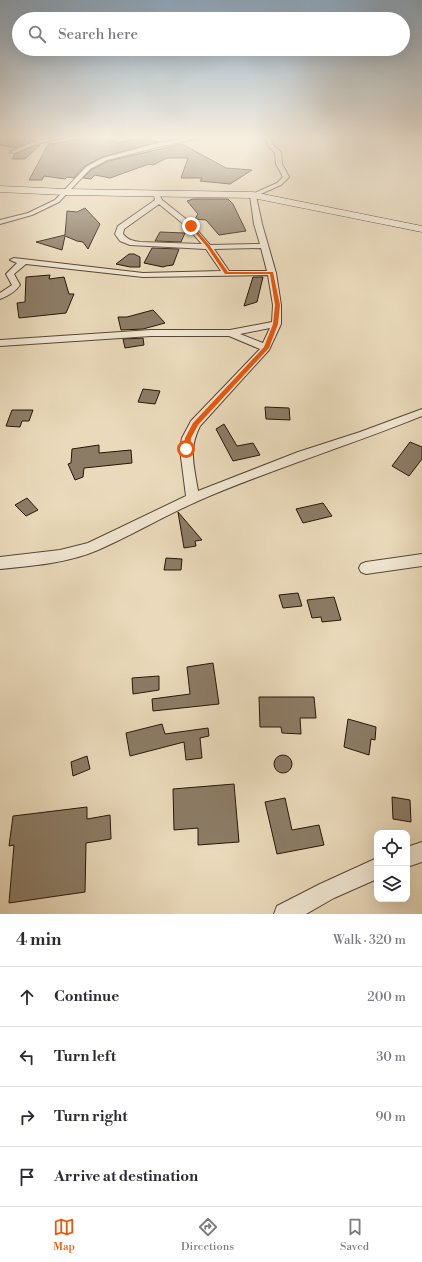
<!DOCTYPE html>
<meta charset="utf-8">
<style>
body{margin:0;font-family:"Libre Bodoni",serif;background:#f7f7f7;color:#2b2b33}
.controls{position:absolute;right:12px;bottom:12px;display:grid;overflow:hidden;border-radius:8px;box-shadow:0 4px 16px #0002}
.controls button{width:36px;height:36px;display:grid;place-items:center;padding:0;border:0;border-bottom:1px solid #e1e1e2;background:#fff;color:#2b2b33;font:20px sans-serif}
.stop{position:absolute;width:12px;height:12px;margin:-9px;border:3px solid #ea580c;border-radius:50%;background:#fff}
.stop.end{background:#ea580c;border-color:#fff;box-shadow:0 1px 4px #0008}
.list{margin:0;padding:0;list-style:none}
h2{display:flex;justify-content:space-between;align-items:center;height:52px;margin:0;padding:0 16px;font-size:17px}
h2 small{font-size:13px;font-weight:400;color:#7c7c81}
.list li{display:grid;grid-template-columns:26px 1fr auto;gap:12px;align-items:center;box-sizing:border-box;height:60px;padding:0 16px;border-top:1px solid #e1e1e2}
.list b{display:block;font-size:15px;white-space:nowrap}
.list em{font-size:13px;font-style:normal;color:#7c7c81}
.icon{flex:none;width:22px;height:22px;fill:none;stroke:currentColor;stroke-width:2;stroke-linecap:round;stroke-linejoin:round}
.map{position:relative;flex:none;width:422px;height:914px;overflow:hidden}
.search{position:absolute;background:#fff;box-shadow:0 4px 16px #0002;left:12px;right:12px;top:12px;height:44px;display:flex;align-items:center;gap:10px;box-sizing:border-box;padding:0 14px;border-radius:22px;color:#7c7c81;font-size:15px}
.sheet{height:292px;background:#fff}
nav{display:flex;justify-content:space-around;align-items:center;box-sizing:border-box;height:56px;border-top:1px solid #e1e1e2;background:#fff;font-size:11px;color:#7c7c81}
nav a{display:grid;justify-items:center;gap:2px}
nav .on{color:#ea580c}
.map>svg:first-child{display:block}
.building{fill:#8c7c66;stroke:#271609}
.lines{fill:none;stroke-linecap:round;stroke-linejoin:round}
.street-casing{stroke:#584736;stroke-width:2}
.secondary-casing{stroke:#271609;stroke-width:1}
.street{fill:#f1e7d3;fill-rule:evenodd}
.secondary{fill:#f1e7d3;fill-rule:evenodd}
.route{fill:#ea580c}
</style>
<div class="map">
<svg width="422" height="914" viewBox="0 0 422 914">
<rect width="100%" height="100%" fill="#eadabb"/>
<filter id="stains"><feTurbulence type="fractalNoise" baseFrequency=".005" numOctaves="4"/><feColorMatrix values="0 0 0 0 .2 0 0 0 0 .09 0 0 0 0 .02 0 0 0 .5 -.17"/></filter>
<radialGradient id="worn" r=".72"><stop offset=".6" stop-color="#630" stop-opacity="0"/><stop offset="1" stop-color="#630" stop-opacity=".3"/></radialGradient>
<!-- building -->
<path class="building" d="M0 136H22L36 140 15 148 0 145Z
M103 136 117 143 145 137 158 142 102 157 85 166 74 178 67 177 65 179 44 176 42 180H29L49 143 53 144 89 137Z
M182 144 226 168 252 170 230 184 200 181 202 178H181L188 158H167L153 165 149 164 110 178 95 175 91 179 83 178 91 170 108 161Z
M36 145H40L25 159H12L15 154Z
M193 199H228L233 204 246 231 219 235 206 220 195 219 198 214 187 201Z
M85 208 100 224 88 249 83 242 77 241 65 236 62 250 36 242 65 235 67 211 77 212Z
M160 232 185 233 181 242 155 241Z
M152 248 179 249 173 265 166 266 163 267 144 263Z
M129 254H134L140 257V267H130L116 264Z
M50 275 49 279 64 277 69 294H74L66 313 19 318 17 303 25 302 26 277Z
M253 277H263L257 302 244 306Z
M153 310 165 323 143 329 121 330 118 317H127Z
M143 338 144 345 125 348 123 339Z
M143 389 160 391 155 404 138 402Z
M265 407 289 408 290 420 266 419Z
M12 410H33L29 421H22L20 427 6 426Z
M224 424 237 446 253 443 260 455 233 461 216 429Z
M410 442 422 447V459L409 476 392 466Z
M99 445V453L131 450 132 463 84 468 83 477 75 480 68 464 71 463 72 449Z
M27 498 38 510 26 516 15 505Z
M323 503 332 516 303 523 296 509Z
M178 512 202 540 195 541 196 546 184 548Z
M166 558 182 559 181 570H164Z
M298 593 302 606 283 608 279 595Z
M334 597 341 620 322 622 321 617 312 618 307 600Z
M213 663 219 704 153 711 152 699 190 694 187 667Z
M159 676V690L133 694 132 678Z
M259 697H314L316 718H300L301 734 282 733 281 727H260Z
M348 719 376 727 375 740 371 739 369 755 344 747Z
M162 724 165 734 208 728 209 736 200 738 202 758 186 760 184 742 130 756 126 733Z
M274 764a9 9 0 1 1 18 0a9 9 0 1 1-18 0Z
M87 756 90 769 73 776 71 762Z
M234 784 239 842 198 845V828L174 830 173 789Z
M392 797 410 800 411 822 393 819Z
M285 798 292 830 319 825 324 845 277 854 265 802Z
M87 807V819L110 815 111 839 86 843 85 892 9 903 14 845 9 846 13 816Z"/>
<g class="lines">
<!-- street casing -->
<g class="street-casing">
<path id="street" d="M62 136H74L36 144 15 153 10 152 33 142Z
M197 136H210L158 147 107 160 90 169 59 202 32 215 0 224V220L28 213 55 200 86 167 103 158 158 143Z
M264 136H270L274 146 281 152 282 164 289 177 281 185 256 196 262 224 276 273 281 305V324L269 350 200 426C188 450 194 465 198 491L298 452 360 432 422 409V416C348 446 272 469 198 501 164 516 132 535 98 550 68 563 32 566 0 569V557L60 550 88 543 186 496 180 449 182 438 191 421 260 349 229 336H151L0 346V340L151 330H230L272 322 273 305 268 275 143 277 26 264 14 274 20 285C15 292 8 296 0 299V293L12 285 6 274 17 263 10 260 14 258 143 273 221 271 206 249 130 245 120 241 115 234 118 226 155 200 154 195 157 193 159 194 162 200 191 223 210 245 260 244 254 224 250 195 277 183 283 177 276 164 275 153 269 147ZM159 204 186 226 202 244 140 242C133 241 128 240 123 234L124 229ZM261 248 267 271H229L214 249ZM270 328 263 343 240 334Z
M422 554V566L366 574 361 572 359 568 361 564 366 562Z
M422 842V862L407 867V847Z
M377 858V879L334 898 306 914H274L277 906 320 884Z"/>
</g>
<!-- secondary casing -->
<g class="secondary-casing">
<path id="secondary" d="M0 186 65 189 253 192 422 226V232L253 198 65 195 0 192Z"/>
</g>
<!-- street -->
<use href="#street" class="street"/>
<!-- secondary -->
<use href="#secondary" class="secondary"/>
</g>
<!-- sky -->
<linearGradient id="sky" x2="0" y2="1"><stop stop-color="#8ea8be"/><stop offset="0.52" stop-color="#f6eee0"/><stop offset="1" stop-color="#f6eee0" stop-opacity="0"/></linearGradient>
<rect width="422" height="264" fill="url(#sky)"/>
<!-- route -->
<path class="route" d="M189 225H192L210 246 228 272H273L280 305 278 324 269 348 198 425 191 438 190 449 186 451 183 449 185 438 193 423 264 347 273 324 275 305 270 274H225L207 247Z"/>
<rect width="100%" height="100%" filter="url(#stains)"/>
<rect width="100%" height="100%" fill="url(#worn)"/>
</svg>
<div class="controls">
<button><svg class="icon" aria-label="locate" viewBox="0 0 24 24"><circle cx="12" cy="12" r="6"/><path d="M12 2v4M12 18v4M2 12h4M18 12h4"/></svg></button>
<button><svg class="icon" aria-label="layers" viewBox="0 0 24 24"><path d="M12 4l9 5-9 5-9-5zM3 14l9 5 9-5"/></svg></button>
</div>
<div class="stop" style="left:186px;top:449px"></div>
<div class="stop end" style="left:191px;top:226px"></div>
<div class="search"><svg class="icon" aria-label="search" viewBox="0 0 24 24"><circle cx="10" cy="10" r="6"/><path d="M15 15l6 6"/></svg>Search here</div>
</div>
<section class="sheet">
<h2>4 min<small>Walk · 320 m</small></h2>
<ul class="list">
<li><svg class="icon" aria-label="ahead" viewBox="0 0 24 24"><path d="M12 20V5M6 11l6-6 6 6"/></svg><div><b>Continue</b></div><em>200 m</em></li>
<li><svg class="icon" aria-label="left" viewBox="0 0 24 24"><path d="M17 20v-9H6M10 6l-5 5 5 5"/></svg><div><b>Turn left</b></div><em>30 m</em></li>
<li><svg class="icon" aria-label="right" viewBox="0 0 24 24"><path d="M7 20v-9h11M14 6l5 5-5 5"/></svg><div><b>Turn right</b></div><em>90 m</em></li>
<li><svg class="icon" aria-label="arrive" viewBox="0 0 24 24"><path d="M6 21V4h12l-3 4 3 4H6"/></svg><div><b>Arrive at destination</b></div></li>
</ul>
</section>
<nav>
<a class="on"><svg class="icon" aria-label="map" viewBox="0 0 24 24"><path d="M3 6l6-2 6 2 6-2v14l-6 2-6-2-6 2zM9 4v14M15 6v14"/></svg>Map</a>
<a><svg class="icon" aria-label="directions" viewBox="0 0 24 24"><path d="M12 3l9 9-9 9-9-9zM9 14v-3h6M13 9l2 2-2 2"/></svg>Directions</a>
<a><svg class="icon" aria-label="saved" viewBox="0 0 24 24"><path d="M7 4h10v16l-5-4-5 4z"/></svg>Saved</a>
</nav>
